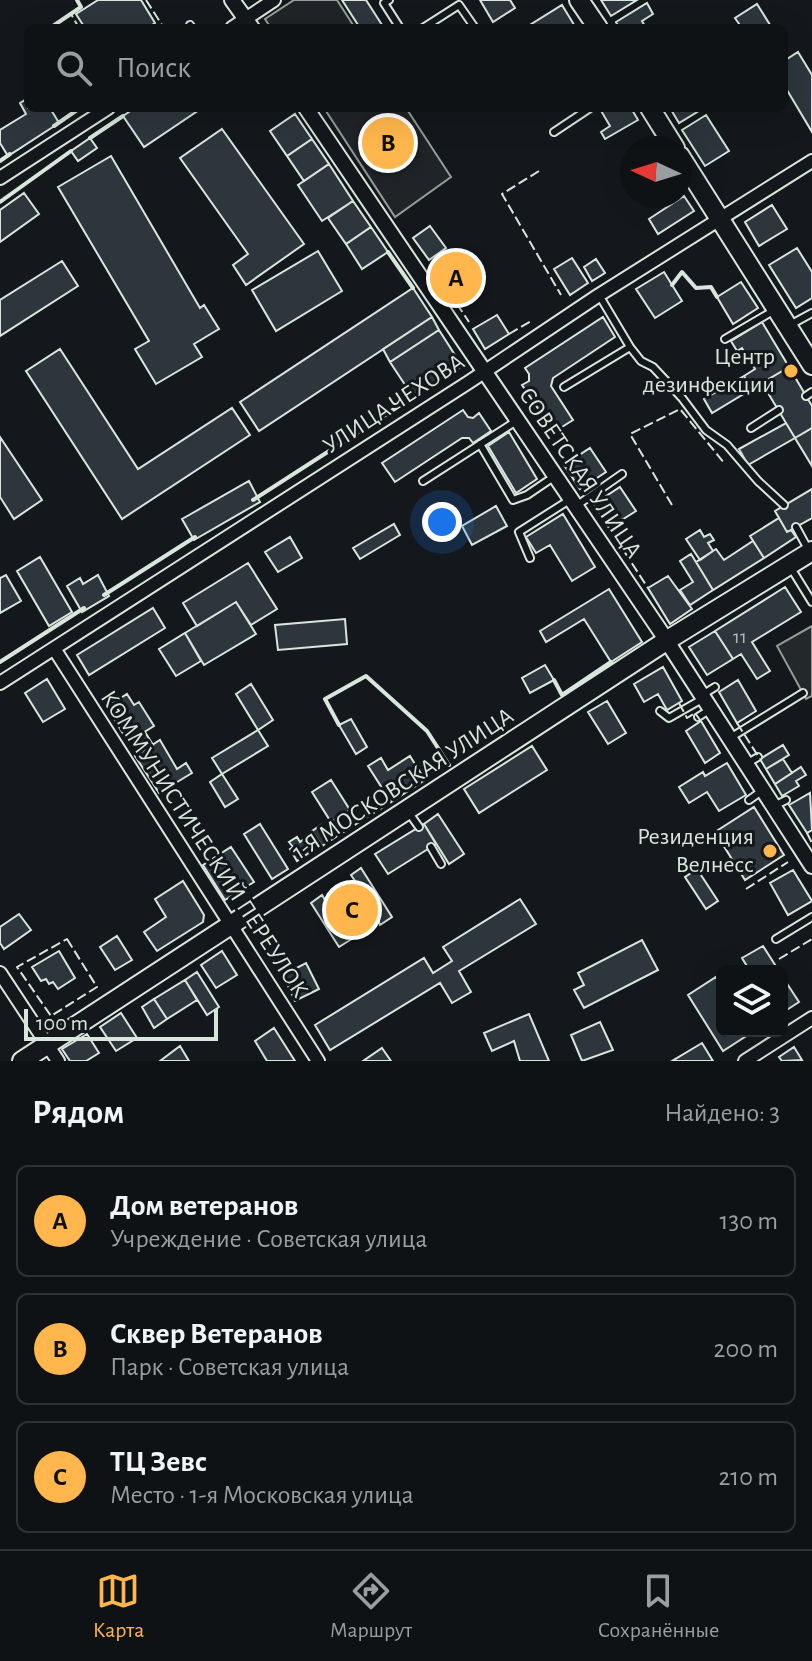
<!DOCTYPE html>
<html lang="ru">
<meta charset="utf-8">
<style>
body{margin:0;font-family:"Alegreya Sans",sans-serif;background:#181b1e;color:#f1f3f6}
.controls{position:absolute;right:24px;bottom:24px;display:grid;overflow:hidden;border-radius:12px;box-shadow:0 8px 32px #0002}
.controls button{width:72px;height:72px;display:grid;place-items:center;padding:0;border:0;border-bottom:2px solid #2f3234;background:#0f1215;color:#f1f3f6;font:40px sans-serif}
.compass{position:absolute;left:620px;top:136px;width:72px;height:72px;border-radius:50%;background:#0f1215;box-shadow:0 8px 32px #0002;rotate:274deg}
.scale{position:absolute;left:24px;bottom:20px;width:194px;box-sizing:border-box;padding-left:8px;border:4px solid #d8e6dc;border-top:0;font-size:22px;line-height:28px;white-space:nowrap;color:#d8e6dc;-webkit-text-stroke:6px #14181c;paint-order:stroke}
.you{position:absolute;left:442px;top:522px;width:28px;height:28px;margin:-20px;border:6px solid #fff;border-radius:50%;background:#1a73e8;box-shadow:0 0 0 12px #1a73e833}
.badge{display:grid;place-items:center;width:52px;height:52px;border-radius:50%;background:#ffb74d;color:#111;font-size:26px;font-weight:700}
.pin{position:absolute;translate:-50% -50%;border:4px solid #fff;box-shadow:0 2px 8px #0006}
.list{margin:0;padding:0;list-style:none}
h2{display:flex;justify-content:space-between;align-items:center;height:104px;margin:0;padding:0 32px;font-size:34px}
h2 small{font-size:26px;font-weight:400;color:#9b9ea0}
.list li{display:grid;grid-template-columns:52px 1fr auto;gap:24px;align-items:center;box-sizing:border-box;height:112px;margin:0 16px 16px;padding:0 16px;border:2px solid #2f3234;border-radius:12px}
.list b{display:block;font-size:30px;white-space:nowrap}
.list p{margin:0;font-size:26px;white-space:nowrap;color:#9b9ea0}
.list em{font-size:26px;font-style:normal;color:#9b9ea0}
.icon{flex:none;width:44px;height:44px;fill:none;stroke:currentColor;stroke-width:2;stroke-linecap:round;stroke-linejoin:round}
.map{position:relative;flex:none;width:812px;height:1061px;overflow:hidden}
.search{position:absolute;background:#0f1215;box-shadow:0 8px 32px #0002;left:24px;right:24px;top:24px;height:88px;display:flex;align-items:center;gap:20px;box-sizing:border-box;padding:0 28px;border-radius:12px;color:#9b9ea0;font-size:30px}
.sheet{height:488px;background:#0f1215}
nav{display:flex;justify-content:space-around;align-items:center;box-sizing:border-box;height:112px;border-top:2px solid #2f3234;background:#0f1215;font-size:22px;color:#9b9ea0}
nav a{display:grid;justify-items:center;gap:4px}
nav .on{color:#ffb74d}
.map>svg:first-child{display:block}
.green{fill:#202428;stroke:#939e99;stroke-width:2}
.parking{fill:#24282b;stroke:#939e99;stroke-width:2}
.building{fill:#2c363c;stroke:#d8e6dc;stroke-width:2}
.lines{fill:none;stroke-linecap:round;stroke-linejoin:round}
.service-casing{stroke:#d8e6dc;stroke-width:10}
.minor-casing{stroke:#d8e6dc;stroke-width:16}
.tertiary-casing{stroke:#d8e6dc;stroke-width:18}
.primary-casing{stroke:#d8e6dc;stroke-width:22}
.service{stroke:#14181c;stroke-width:6}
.minor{stroke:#14181c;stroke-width:12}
.tertiary{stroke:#14181c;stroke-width:14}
.primary{stroke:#14181c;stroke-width:18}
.fence{stroke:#d8e6dc;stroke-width:2;stroke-dasharray:10 4;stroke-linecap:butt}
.wall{stroke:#d8e6dc;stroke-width:4}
.poi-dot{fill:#ffb74d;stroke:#14181c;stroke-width:3}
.labels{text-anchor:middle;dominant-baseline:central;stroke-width:6;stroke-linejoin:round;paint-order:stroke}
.number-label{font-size:20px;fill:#adbab4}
.poi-label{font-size:24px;fill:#d8e6dc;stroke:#14181c;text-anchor:end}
.street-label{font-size:24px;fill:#d8e6dc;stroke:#14181c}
</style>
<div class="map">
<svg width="812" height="1061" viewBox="0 0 812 1061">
<rect width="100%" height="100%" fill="#14181c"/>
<!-- green -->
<path class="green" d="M294 0H337L355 28H271L265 19Z
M324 108H406L451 177 395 217Z"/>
<!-- parking -->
<path class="parking" d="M812 626V696L806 699 777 646Z"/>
<!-- building -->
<path class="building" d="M98 0H141L155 23 147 28H85L76 14Z
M342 0H366L384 28H360Z
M480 0H510L515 8 493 22Z
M601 0H637L611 16Z
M647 3 653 14 642 21 646 28H619L616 22Z
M757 4 772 28H742L735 18Z
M562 5 576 28H525Z
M798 52 812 75V132L784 85V61Z
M28 98V108H50L59 123 8 156 0 143V130L26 114 20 103Z
M135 108H202L144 147 123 116Z
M631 108 638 120 605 139 601 132 610 126 600 109Z
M670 108H701L702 109 679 123Z
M295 114 312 139 287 156 270 131Z
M706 115 729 151 705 166 682 130Z
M222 129 304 244 246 285 233 265 248 254 180 158Z
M90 138 97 148 78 161 71 151Z
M312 139 329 164 304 181 287 156Z
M111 156 200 308 204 305 219 329 194 344 202 357 156 384 135 349 149 341 58 187Z
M329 164 353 201 322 221 298 185Z
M24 193 39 214 0 242V210Z
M684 196 694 211 658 234 649 219Z
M353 201 371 227 346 244 328 218Z
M772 205 787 229 759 246 745 222Z
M430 226 446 248 429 260 413 238Z
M371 227 388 252 362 269 346 244Z
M797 248 812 272V298L796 308 769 265Z
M318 251 342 291 276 331 252 290Z
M471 257 485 276 474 284 469 278 449 292 440 279Z
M572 258 588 283 570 295 554 269Z
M596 259 605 273 592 281 584 267Z
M62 261 78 286 0 336V300Z
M664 272 682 301 655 318 636 289Z
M741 282 758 308 733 324 717 297Z
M413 288 432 317 259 431 240 402Z
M497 315 509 334 485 349 473 329Z
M432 317 439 330 390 362 383 349Z
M603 317 615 337 553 378 551 386 573 420 554 432 522 385 529 381V374L525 368Z
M762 322 789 367 752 389 744 376 755 369 742 348 737 351 731 341Z
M439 330 462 366 413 397 390 362Z
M60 349 138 469 232 408 250 435 122 519 26 371Z
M789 367 812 406V428L795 438 762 383Z
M744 376 752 389 712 413 704 399Z
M463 410 468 417 473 418 479 413 491 431 473 443 469 438H462L395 482 382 463Z
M786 423 795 438 748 465 739 449Z
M812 428V466L795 438Z
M509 432 537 479 516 493 488 446Z
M0 437 42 500 14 519 0 497Z
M590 448 606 472 580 489 564 465Z
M249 481 260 502 194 540 182 519Z
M620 487 636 511 609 528 594 504Z
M812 489V518L787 532 775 511Z
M496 506 507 526 472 545 462 526Z
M563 514 595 567 572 581 550 545 536 553 526 537Z
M779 518 787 532 791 530 796 537 764 558 750 536Z
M394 524 400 535 360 559 353 548Z
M700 530 704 537 710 534 714 540 708 543 713 551 700 560 686 539Z
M290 537 302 558 278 572 265 552Z
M753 541 764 558 713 590 696 562 716 549 724 560Z
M691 554 713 590 690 605 680 590 693 582 680 561Z
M40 557 72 612 49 626 17 571Z
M248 563 277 609 251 625 236 602 197 626 183 603Z
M6 575 21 601 0 613V578Z
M98 575 109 596 82 612 67 586 80 578 83 584Z
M668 576 692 609 670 624 648 588Z
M785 587 801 612 752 642 770 671 757 679 741 654 733 659 715 631Z
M609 589 642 642 611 662 584 619 546 642 540 631Z
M236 602 256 634 204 665 185 633Z
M153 608 165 628 89 675 77 655Z
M345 619 347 644 278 650 275 625Z
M715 631 733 659 707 675 689 647Z
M185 633 201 661 176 676 159 649Z
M545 665 554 680 530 693 522 678Z
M663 667 682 701 667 710 658 694 644 702 634 684Z
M47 679 65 709 43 722 25 693Z
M738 680 756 711 737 723 719 692Z
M251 684 273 720 258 730 236 694Z
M127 694 134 705 139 702 154 726 128 742 112 715 119 711 113 703Z
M607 701 626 733 608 744 588 712Z
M351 719 367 747 356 754 339 725Z
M701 721 720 753 705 763 686 731Z
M258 730 268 746 222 774 212 758Z
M145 732 153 745 139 753 132 740Z
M160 740 177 769 186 763 192 773 159 793 135 756Z
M783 745 789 755 766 769 760 759Z
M532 746 547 770 479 813 464 789Z
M410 756 425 780 391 802 368 766 381 758 388 770Z
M783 759 792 773 775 784 766 769Z
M727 763 746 795 719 811 707 792 689 803 679 787 703 772 705 776Z
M801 767 806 775 796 781 799 786 782 796 775 784Z
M222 774 238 799 225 807 210 782Z
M331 780 350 810 331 822 312 792Z
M810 793 812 830 807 833 789 805Z
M754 807 784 855 745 880 715 832Z
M438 814 464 854 449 864 424 824Z
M260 824 288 869 272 879 244 834Z
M424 824 436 844 388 874 375 854Z
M321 825 331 840 322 846 312 831Z
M308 836 316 848 297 861 290 849 293 847 289 842 297 837 300 842Z
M231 847 254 882 225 900 203 865Z
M361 868 392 917 380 925 379 922 339 947 311 903 322 895 325 900 355 881 351 875Z
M697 869 718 901 706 909 685 877Z
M793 870 812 901 788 915 770 883Z
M183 881 204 915 203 922 157 951 144 932 166 917 155 899Z
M520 899 536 924 459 971 471 992 452 1003 440 983 330 1050 315 1025 424 958 433 973 452 961 443 947Z
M19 914 31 930 4 949 0 943V927Z
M117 936 132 960 115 970 100 947Z
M642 940 658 970 584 1008 574 990 584 985 578 973Z
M763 946 779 971H750L742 958Z
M59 951 75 978 58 989 53 982 49 984 46 979 41 981 32 967Z
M222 951 237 975 216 988 201 965Z
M306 963 319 989 295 1001 283 975Z
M197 972 219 1007 207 1015 185 980Z
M782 976 799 1002 782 1013Z
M716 977 722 987V1031H754L723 1051 688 995Z
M185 980 197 1000 167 1019 154 999Z
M154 999 167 1019 154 1028 142 1007Z
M121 1013 137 1038 116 1051 100 1027Z
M529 1014 549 1061H520L514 1041 492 1051 484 1033Z
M600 1022 613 1050 582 1061 571 1035Z
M274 1028 295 1061H267L255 1041Z
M87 1034 99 1053 86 1061H70L62 1049Z
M702 1043 713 1061H672Z
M180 1046 189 1061H160Z
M794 1047 802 1060 782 1061 779 1057Z
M382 1048 391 1061H363Z"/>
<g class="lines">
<!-- service casing -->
<g class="service-casing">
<path id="service" d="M389 0 384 3 400 28
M190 25 192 28
M423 28 459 5 475 28
M554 132 590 108
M790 325 812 313
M725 339 773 311
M630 347 641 361 653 367 682 398 706 430 727 445 758 481 784 505
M564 387 630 347 599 295
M806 396 812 392
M751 428 779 410
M480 444 513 500 527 495 555 476
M423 481 518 420
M576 506 622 474
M796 527 808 549
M530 558 519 532 571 499
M791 568 812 602
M702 695 715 687
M660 711 669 718 704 698
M698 717 711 709
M730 738 803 693
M746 764 758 757
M749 800 763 790
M774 806 786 800
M409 813 419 827
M431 847 441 864
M776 939 812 917"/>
</g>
<!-- minor casing -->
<g class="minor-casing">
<path id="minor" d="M232 28 274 0
M0 178 108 108
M55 650 318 1061
M0 683 469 382 599 295 812 161
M0 973 58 1061
M745 1061 812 1018"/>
</g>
<!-- tertiary casing -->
<g class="tertiary-casing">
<path id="tertiary" d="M232 0 252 28
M306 108 661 632 812 866"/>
</g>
<!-- primary casing -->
<g class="primary-casing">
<path id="primary" d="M579 0 598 28
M650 108 675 148
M680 156 812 365
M22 1061 666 641 812 551"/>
</g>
<!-- service -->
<use href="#service" class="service"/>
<!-- minor -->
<use href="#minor" class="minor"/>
<!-- tertiary -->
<use href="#tertiary" class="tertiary"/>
<!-- primary -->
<use href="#primary" class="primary"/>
<!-- fence -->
<path class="fence" d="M77 0 81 7 71 14 79 28
M146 0 164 28
M539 171 502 194 561 295
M449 292 469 322
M509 334 533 320
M672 505 630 434 680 409 725 464
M609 528 648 588
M679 703 687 718 695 713 700 720
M737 723 760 759
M807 833 812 843
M331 840 391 802
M746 889 788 862
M67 939 97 987 51 1016 17 967Z
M779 959 812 939"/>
<!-- wall -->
<path class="wall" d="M50 28 81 7 77 0
M54 126 80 108
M90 138 123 116
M0 161 10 154
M0 202 71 151
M388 252 413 288
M672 285 682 272 696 288 711 287 717 297
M253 500 413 397
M104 595 195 537
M0 662 84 608
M554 680 562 695 611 662
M339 725 325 699 366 676 427 731 449 765"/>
</g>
<!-- markers -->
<g class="poi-dot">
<circle cx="791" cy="371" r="8"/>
<circle cx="770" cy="851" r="8"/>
</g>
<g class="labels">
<!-- number labels -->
<g class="number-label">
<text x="740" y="637">11</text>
</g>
<!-- poi labels -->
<g class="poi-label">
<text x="775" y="357">Центр<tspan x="775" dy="28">дезинфекции</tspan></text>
<text x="754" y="837">Резиденция<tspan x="754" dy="28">Велнесс</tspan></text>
</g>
<!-- street labels -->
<g class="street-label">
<text transform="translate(394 404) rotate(-33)">УЛИЦА ЧЕХОВА</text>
<text transform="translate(580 473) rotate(56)">СОВЕТСКАЯ УЛИЦА</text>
<text transform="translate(403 784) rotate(-33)">1-Я МОСКОВСКАЯ УЛИЦА</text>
<text transform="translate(204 844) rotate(57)">КОММУНИСТИЧЕСКИЙ ПЕРЕУЛОК</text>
</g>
</g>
</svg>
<div class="controls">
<button><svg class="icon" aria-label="layers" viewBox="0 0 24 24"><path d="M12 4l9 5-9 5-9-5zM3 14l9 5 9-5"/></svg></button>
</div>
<svg class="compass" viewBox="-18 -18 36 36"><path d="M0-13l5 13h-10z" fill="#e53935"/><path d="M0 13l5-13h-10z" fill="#9b9ea0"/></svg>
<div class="scale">100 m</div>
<div class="you"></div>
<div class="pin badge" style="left:456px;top:278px">A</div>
<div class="pin badge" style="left:388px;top:143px">B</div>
<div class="pin badge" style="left:352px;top:910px">C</div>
<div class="search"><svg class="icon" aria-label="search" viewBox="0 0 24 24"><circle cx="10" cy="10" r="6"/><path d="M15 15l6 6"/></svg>Поиск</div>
</div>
<section class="sheet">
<h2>Рядом<small>Найдено: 3</small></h2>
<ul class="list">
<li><span class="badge">A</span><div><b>Дом ветеранов</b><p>Учреждение · Советская улица</p></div><em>130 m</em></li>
<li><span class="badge">B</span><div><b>Сквер Ветеранов</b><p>Парк · Советская улица</p></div><em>200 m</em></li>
<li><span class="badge">C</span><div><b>ТЦ Зевс</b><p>Место · 1-я Московская улица</p></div><em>210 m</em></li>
</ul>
</section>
<nav>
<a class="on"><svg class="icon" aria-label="map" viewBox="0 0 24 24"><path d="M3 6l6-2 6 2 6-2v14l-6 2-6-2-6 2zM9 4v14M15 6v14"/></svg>Карта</a>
<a><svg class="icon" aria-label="directions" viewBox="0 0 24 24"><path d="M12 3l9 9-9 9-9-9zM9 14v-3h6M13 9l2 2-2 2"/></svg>Маршрут</a>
<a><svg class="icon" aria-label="saved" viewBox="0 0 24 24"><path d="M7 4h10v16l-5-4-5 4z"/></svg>Сохранённые</a>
</nav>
